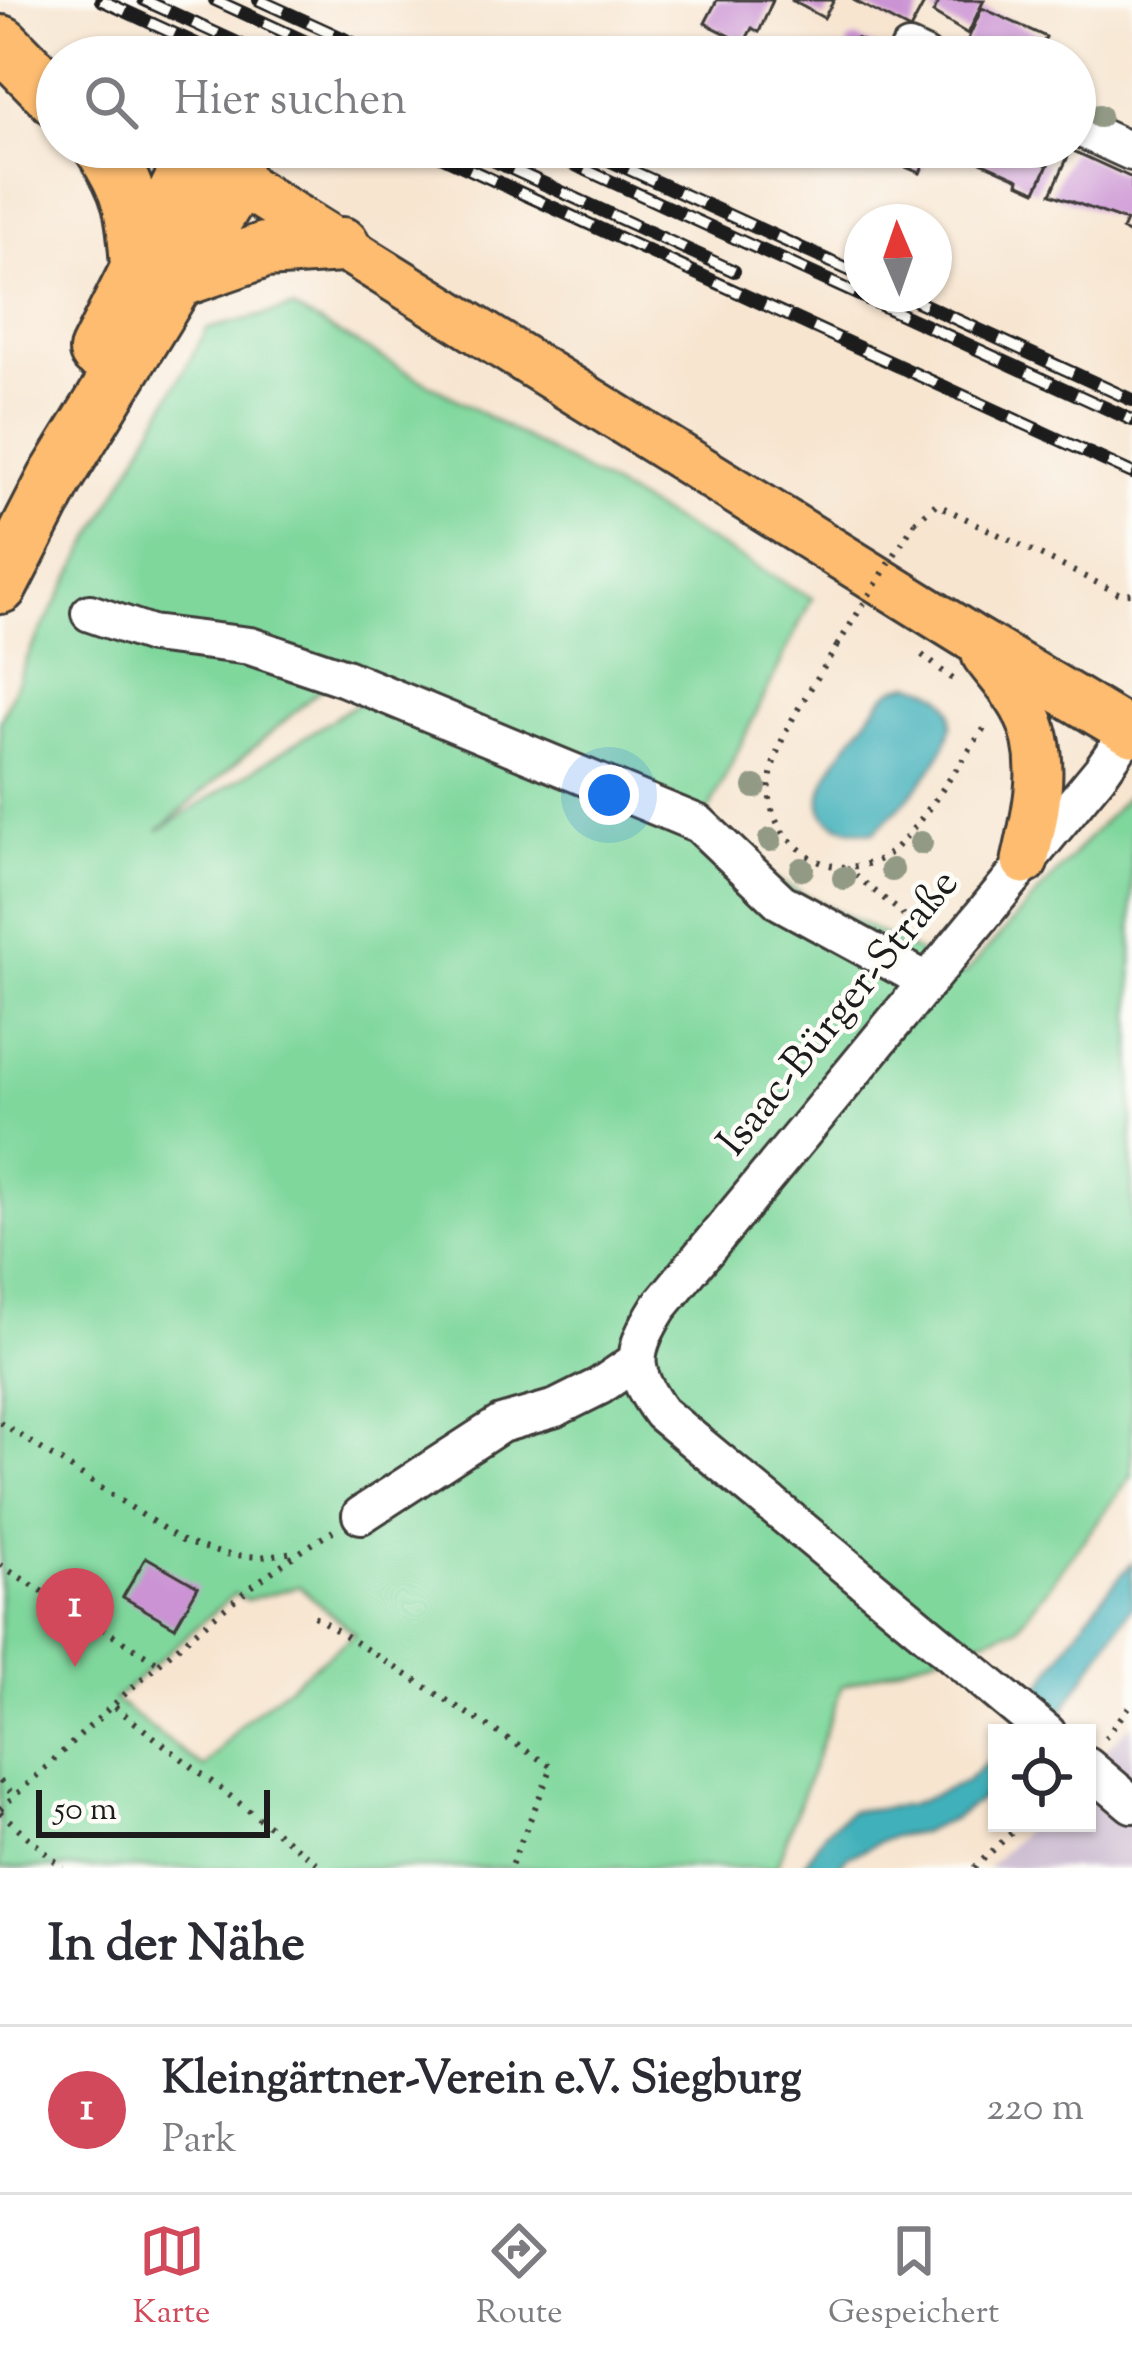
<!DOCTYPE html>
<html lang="de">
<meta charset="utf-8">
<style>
body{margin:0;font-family:"Sorts Mill Goudy",serif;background:#f2f2f3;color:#2b2b33}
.controls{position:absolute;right:36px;bottom:36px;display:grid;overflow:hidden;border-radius:0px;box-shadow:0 3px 9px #0004}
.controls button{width:108px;height:108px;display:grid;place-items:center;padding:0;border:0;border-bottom:3px solid #e1e1e2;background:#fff;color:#2b2b33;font:60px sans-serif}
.compass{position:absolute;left:844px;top:204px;width:108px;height:108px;border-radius:50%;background:#fff;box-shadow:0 3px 9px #0004;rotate:358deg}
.scale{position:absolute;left:36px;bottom:30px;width:234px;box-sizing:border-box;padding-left:12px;border:6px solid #1c1c1c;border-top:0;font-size:33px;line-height:42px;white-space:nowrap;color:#1c1c1c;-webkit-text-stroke:9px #fdfcf7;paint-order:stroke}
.you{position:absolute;left:609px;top:795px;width:42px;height:42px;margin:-30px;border:9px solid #fff;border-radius:50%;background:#1a73e8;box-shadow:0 0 0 18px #1a73e833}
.badge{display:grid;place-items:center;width:78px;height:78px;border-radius:50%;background:#d1495b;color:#fff;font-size:39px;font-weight:700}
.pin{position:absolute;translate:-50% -99px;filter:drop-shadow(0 3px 6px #0008)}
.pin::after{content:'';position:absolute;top:63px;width:42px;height:36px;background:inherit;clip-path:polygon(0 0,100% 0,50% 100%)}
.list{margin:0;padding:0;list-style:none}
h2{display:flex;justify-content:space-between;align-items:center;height:156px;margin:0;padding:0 48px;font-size:51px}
h2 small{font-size:39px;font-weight:400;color:#7c7c81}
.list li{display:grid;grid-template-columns:78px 1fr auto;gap:36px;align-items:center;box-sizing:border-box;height:168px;padding:0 48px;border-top:3px solid #e1e1e2}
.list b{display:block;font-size:45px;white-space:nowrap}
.list p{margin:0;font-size:39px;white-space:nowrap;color:#7c7c81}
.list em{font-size:39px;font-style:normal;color:#7c7c81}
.icon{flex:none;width:66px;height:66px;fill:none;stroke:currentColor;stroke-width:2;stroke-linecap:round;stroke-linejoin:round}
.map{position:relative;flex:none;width:1132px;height:1868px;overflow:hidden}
.search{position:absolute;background:#fff;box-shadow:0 3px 9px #0004;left:36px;right:36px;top:36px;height:132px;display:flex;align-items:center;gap:30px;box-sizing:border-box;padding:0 42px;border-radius:66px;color:#7c7c81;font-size:45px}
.sheet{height:324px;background:#fff}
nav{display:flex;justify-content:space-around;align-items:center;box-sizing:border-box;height:168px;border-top:3px solid #e1e1e2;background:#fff;font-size:33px;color:#7c7c81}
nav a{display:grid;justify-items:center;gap:6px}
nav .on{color:#d1495b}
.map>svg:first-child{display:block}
.industrial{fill:#cdbed2}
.green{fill:#7fd79c;stroke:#4e7a5c;stroke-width:3;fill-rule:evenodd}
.water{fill:#40b0ba;stroke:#2e666b;stroke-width:3}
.building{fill:#cb93d3}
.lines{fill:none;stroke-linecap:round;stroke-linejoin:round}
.minor-casing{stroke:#3d3a37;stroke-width:42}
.major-casing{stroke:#3d3a37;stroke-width:51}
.highway-casing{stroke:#3d3a37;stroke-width:60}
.path{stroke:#3d3a37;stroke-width:6;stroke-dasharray:3 9;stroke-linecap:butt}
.minor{stroke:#fff;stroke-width:36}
.major{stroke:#fdbc6f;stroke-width:45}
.highway{stroke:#fdbc6f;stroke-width:54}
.rail-casing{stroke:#1c1c1c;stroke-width:14}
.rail{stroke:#fdfcf7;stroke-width:9;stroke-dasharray:27;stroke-linecap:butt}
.path-bridge{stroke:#3d3a37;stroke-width:6;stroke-dasharray:3 9;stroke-linecap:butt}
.tree{fill:#929a86}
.labels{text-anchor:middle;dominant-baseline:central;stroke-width:9;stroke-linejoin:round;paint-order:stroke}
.street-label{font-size:42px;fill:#1c1c1c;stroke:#fdfcf7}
</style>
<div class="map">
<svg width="1132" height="1868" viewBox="0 0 1132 1868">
<rect width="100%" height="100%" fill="#fdfcf7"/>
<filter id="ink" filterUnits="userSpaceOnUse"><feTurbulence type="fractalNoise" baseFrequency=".00833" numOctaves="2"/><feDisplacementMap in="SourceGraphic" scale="24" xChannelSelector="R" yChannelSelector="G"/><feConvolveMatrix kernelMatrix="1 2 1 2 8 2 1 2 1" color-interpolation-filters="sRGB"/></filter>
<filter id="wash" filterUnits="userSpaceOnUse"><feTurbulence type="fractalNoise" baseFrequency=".004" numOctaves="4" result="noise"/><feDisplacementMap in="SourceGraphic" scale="48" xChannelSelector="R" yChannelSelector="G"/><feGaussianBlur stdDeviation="2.7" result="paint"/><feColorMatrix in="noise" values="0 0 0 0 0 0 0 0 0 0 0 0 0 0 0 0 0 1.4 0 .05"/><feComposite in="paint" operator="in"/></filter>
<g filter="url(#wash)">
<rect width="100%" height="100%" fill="#f7e5d0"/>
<!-- industrial -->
<path class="industrial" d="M1132 1723V1868H987L1033 1823H1087V1769Z"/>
<!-- green -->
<path class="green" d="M293 308 812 598 706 816 345 668 158 831 361 701 688 836 964 975 1126 797 1132 802V1476L1017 1628 842 1686 776 1868H0V722L31 649 207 329ZM299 1586 355 1634 244 1721 204 1768 114 1700 234 1594 247 1600Z"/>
<!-- water -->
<path class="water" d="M910 684C1007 700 909 801 874 832 784 829 828 767 861 727 870 716 880 697 892 690 897 686 904 686 910 684Z
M1132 1563V1606L1048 1733H1010C1049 1674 1084 1614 1132 1563Z
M997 1753V1788L954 1818 921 1833 894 1836 847 1857 837 1868H802L825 1832 850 1811 910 1805 965 1782Z"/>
<g id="blocks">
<!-- building -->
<path class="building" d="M717 0H773L759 32 752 28 744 43 705 23Z
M791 0H834L824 18Z
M853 0H926L910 30Z
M940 0H984L968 34 933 13Z
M982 8 1046 37 1037 57H960Z
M856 38 899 57H846L848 41Z
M887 147H932L920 173 882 157Z
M947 147H1035L1030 158 1048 165 1036 191 1018 183 1019 179Z
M1071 150 1132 178V235L1122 230 1126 221 1051 194Z
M146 1557 198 1587 175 1627 123 1597Z"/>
</g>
</g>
<g filter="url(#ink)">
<use href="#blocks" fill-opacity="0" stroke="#3d3a37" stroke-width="3"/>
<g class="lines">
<!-- minor casing -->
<g class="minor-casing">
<path id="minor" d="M909 50 924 57
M1075 126 1132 152
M90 613 151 634 250 646 345 678 699 824 781 902 925 980
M361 1515 501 1424 556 1408 600 1386 635 1362
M1047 1733 661 1413C629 1369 631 1352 659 1307L1102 770 1129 731
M1087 1766 1132 1804"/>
</g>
<!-- major casing -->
<g class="major-casing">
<path id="major" d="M210 164 972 638 1132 733
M985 655C998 673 1015 690 1025 710 1050 758 1036 812 1025 861"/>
</g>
<!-- highway casing -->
<g class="highway-casing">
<path id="highway" d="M2 43 57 99
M102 147C132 191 135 216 138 268
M176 281 265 250 342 245
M97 351 195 155
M0 586 55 479 238 181"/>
</g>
<!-- path -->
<path class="path" d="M915 522 936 504 1120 594 1132 593
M837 646C798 713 719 804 816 860 836 871 868 868 887 855 919 831 962 758 989 722
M922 655 954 680
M846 868 902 913 913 936
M0 1422 184 1542 223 1554 261 1557 294 1552
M0 1565 160 1664
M314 1616 552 1767 510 1868
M115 1707 323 1868
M1105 1738 1132 1703
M0 1781 14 1796
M0 1809C105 1715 212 1604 333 1531
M0 1812 63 1868
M974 1868 1022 1823"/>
<!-- minor -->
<use href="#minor" class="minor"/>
<!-- major -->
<use href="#major" class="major"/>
<!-- highway -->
<use href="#highway" class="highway"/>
<!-- rail casing -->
<g class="rail-casing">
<path id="rail" d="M101 0 225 57
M144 0 268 57
M215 0 339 57
M259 0 384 57
M421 147 1132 473
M464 147 734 271
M536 147 1132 420
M580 147 862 276
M901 294 1132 400"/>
</g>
<!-- rail -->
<use href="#rail" class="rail"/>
<!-- path-bridge -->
<path class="path-bridge" d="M837 646 915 522"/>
</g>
<!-- trees -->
<g class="tree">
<circle cx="1099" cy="116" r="12"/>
<circle cx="755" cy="787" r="12"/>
<circle cx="770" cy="840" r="12"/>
<circle cx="921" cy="843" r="12"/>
<circle cx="802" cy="869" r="12"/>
<circle cx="892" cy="870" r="12"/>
<circle cx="844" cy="878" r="12"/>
</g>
</g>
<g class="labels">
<!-- street labels -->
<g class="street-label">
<text transform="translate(840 1014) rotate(-51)">Isaac-Bürger-Straße</text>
</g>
</g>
</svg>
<div class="controls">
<button><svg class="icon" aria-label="locate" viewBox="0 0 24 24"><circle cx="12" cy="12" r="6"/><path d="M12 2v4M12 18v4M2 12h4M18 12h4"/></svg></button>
</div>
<svg class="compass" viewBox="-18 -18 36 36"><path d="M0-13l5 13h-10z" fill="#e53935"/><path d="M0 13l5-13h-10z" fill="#7c7c81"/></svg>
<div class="scale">50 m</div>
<div class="you"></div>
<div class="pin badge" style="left:75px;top:1667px">1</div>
<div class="search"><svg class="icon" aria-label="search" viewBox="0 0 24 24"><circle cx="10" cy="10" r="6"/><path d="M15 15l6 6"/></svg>Hier suchen</div>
</div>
<section class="sheet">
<h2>In der Nähe<small></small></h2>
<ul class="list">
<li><span class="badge">1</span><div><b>Kleingärtner-Verein e.V. Siegburg</b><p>Park</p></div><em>220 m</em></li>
</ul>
</section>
<nav>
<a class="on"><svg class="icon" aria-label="map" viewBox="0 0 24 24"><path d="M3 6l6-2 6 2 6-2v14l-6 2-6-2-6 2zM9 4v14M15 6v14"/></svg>Karte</a>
<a><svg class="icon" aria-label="directions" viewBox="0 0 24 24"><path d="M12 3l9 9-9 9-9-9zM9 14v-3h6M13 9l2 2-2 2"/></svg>Route</a>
<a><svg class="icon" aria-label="saved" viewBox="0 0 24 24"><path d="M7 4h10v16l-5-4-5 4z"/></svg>Gespeichert</a>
</nav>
